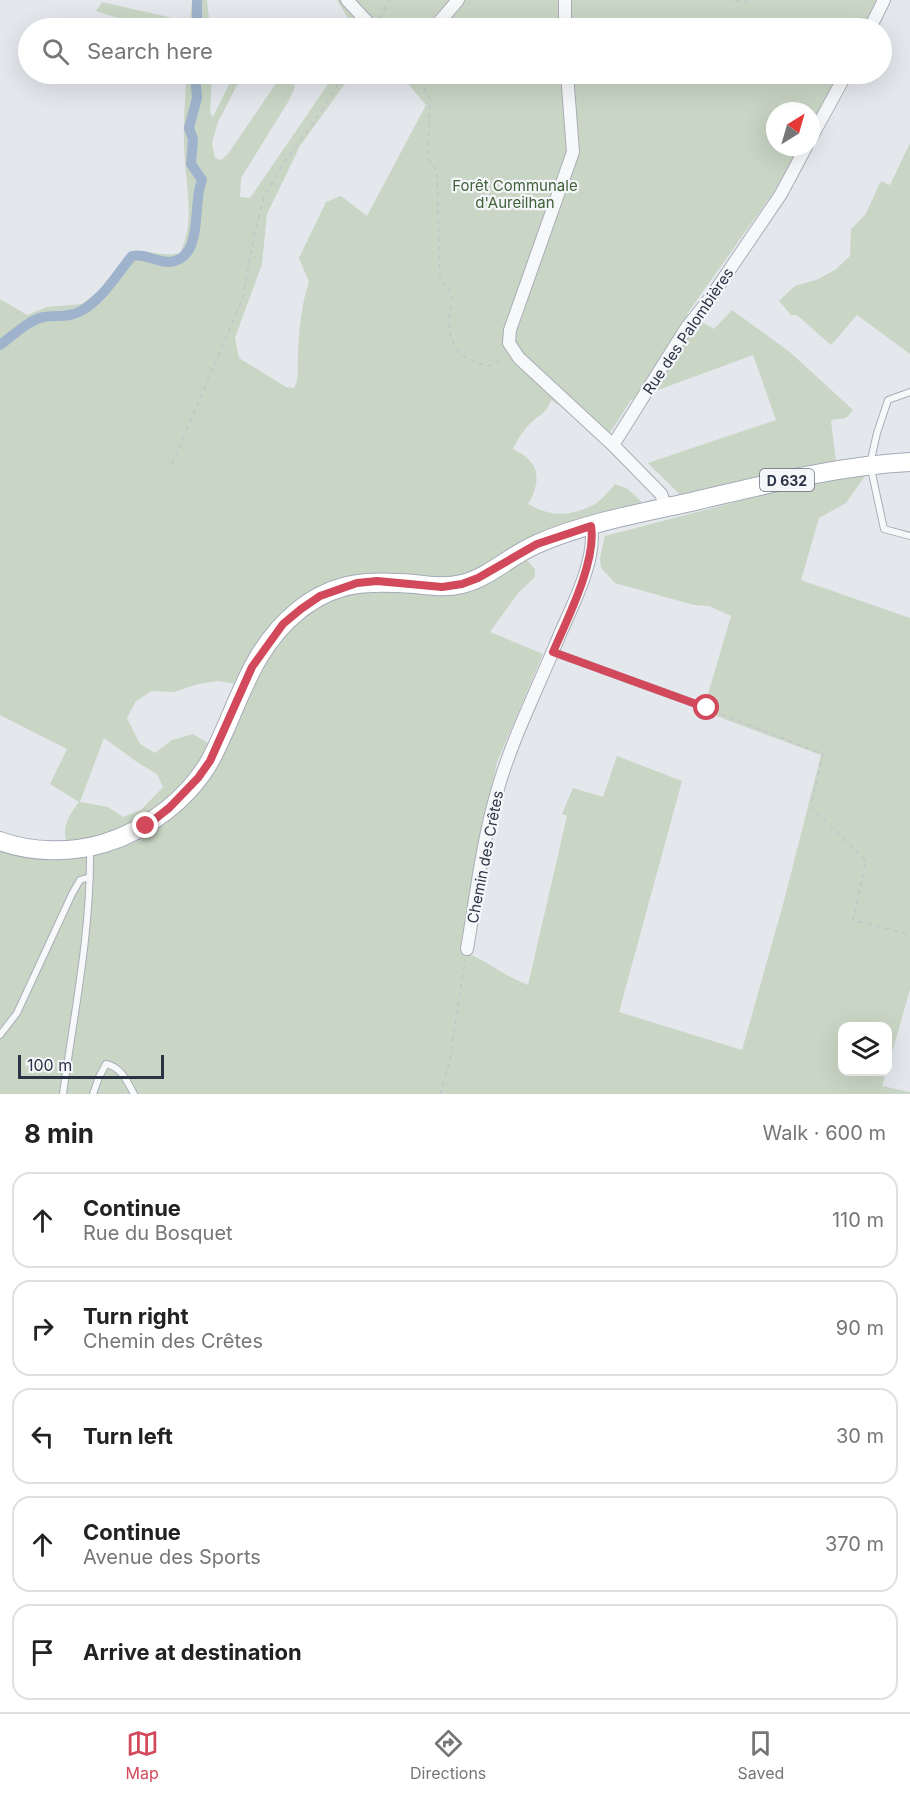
<!DOCTYPE html>
<meta charset="utf-8">
<style>
body{margin:0;font-family:Inter,sans-serif;background:#f2f2f2;color:#222}
.controls{position:absolute;right:18px;bottom:18px;display:grid;overflow:hidden;border-radius:12px;box-shadow:0 6px 24px #0002}
.controls button{width:54px;height:54px;display:grid;place-items:center;padding:0;border:0;border-bottom:2px solid #e0e0e0;background:#fff;color:#222;font:30px sans-serif}
.compass{position:absolute;left:766px;top:102px;width:54px;height:54px;border-radius:50%;background:#fff;box-shadow:0 6px 24px #0002;rotate:37deg}
.scale{position:absolute;left:18px;bottom:15px;width:146px;box-sizing:border-box;padding-left:6px;border:3px solid #2b3445;border-top:0;font-size:16px;line-height:21px;white-space:nowrap;color:#2b3445;-webkit-text-stroke:4px #f4f6f9;paint-order:stroke}
.stop{position:absolute;width:18px;height:18px;margin:-14px;border:4px solid #d1495b;border-radius:50%;background:#fff}
.stop.end{background:#d1495b;border-color:#fff;box-shadow:0 2px 6px #0008}
.list{margin:0;padding:0;list-style:none}
h2{display:flex;justify-content:space-between;align-items:center;height:78px;margin:0;padding:0 24px;font-size:26px}
h2 small{font-size:20px;font-weight:400;color:#767676}
.list li{display:grid;grid-template-columns:39px 1fr auto;gap:18px;align-items:center;box-sizing:border-box;height:96px;margin:0 12px 12px;padding:0 12px;border:2px solid #e0e0e0;border-radius:18px}
.list b{display:block;font-size:22px;white-space:nowrap}
.list p{margin:0;font-size:20px;white-space:nowrap;color:#767676}
.list em{font-size:20px;font-style:normal;color:#767676}
.icon{flex:none;width:33px;height:33px;fill:none;stroke:currentColor;stroke-width:2;stroke-linecap:round;stroke-linejoin:round}
.map{position:relative;flex:none;width:910px;height:1094px;overflow:hidden}
.search{position:absolute;background:#fff;box-shadow:0 6px 24px #0002;left:18px;right:18px;top:18px;height:66px;display:flex;align-items:center;gap:15px;box-sizing:border-box;padding:0 21px;border-radius:33px;color:#767676;font-size:22px}
.sheet{height:618px;background:#fff}
nav{display:flex;justify-content:space-around;align-items:center;box-sizing:border-box;height:84px;border-top:2px solid #e0e0e0;background:#fff;font-size:16px;color:#767676}
nav a{display:grid;justify-items:center;gap:3px}
nav .on{color:#d1495b}
.map>svg:first-child{display:block}
.green{fill:#c9d6c5;fill-rule:evenodd}
.lines{fill:none;stroke-linecap:round;stroke-linejoin:round}
.canal{stroke:#9fb4cc;stroke-width:10}
.lane-casing{stroke:#a9aeb7;stroke-width:8}
.street-casing{stroke:#a9aeb7;stroke-width:14}
.primary-casing{stroke:#a3abb8;stroke-width:20}
.path{stroke:#c2c5cb;stroke-width:1.5;stroke-dasharray:4.5 4.5;stroke-linecap:butt}
.lane{stroke:#f7f8fa;stroke-width:6}
.street{stroke:#f7f8fa;stroke-width:12}
.primary{stroke:#fff;stroke-width:18}
.route{stroke:#d1495b;stroke-width:8}
.labels{text-anchor:middle;dominant-baseline:central;stroke-width:4.5;stroke-linejoin:round;paint-order:stroke}
.shield{fill:#f4f6f9;stroke:#676e7b;stroke-width:1.5}
.shield-label{font-size:14px;font-weight:bold;fill:#2b3445}
.park-label{font-size:15px;fill:#3f6138;stroke:#f4f6f9}
.street-label{font-size:15px;fill:#2b3445;stroke:#f4f6f9}
</style>
<div class="map">
<svg width="910" height="1094" viewBox="0 0 910 1094">
<rect width="100%" height="100%" fill="#e4e7ec"/>
<!-- green -->
<path class="green" d="M192 0H207L210 28H149L96 11 102 2 190 22Z
M337 0H883L868 28H354Z
M186 74H212L210 112 213 117 234 74H243L218 122 212 143 215 158 221 160 228 154 279 79 292 78 295 87 288 102 241 178 240 197 250 198 335 74H352L300 146 267 214 262 264 235 338 239 358 286 387 294 388C300 377 297 367 298 356 299 331 301 305 309 282L299 258 326 202 341 196 367 216 426 105 400 74H843L811 132V111H775V147H801L775 190 687 314 714 329 732 310 791 353 853 410 846 418 831 420 836 462 683 498 648 463 776 420 753 355 631 400 608 436 551 400C547 412 542 413 533 421 524 429 518 438 513 449 518 452 525 455 529 460 542 472 536 491 528 504 550 517 571 517 595 504 602 500 609 491 615 484L628 489 647 507 459 578 337 583 237 684 218 681 198 684 174 692 152 691 136 701 127 718 140 744 155 753 172 740 193 734 211 745 176 791 150 817 89 842 66 840C62 825 70 814 79 802L50 784 67 749 0 715V299L27 315 47 307 82 304 101 289 132 251C148 250 164 257 180 253 197 218 184 181 184 143 183 120 186 97 186 74ZM104 738 137 762 157 774 163 787 141 810 123 817 108 807 80 802Z
M910 143V354L857 315 831 345 797 315H791L779 301 795 286 816 280 835 270 850 256 851 229 865 215 881 181 890 185Z
M863 472 865 476 846 503 819 518 801 580 910 618V989L888 1067V1026H842V1072H886L882 1086 910 1092V1094H0V847L54 858H83L141 840 176 812 269 654 297 622 319 604 344 592 486 582 527 560 535 569V577L518 593 490 632 543 654 497 762 476 864 462 951C486 960 504 976 528 985L567 816 562 814 573 788 603 797 617 756 682 781 619 1012 742 1050 784 901 821 755 703 711 731 616 709 606 694 605 615 583 601 568 600 558 605 536 839 475Z"/>
<g class="lines">
<!-- canal -->
<path class="canal" d="M197 28V0
M0 345C13 336 28 320 44 317 56 315 69 318 81 311 102 300 117 274 132 256 145 253 156 262 169 262 199 260 195 219 198 199 198 192 200 186 202 180L191 164 193 139 189 128 197 98 195 74"/>
<!-- lane casing -->
<g class="lane-casing">
<path id="lane" d="M910 392 888 400 877 433 870 464 884 529 910 536
M553 652 707 708
M0 1035 17 1013 72 894 80 880 90 877
M63 1094C74 1013 91 932 90 850
M93 1094 99 1077 106 1064C121 1067 127 1081 134 1094"/>
</g>
<!-- street casing -->
<g class="street-casing">
<path id="street" d="M347 0 373 28
M434 28 458 0
M565 28V0
M870 28 884 0
M567 74 573 152 510 330 509 343 519 358 613 445
M811 138 846 74
M666 507 661 494 613 445 687 327 711 297 781 194 806 147
M467 949C476 897 482 843 497 792 512 738 539 686 560 634 573 604 597 559 591 526"/>
</g>
<!-- primary casing -->
<g class="primary-casing">
<path id="primary" d="M0 841C32 853 72 853 105 843 147 830 189 799 211 759 239 706 249 650 299 610 337 580 369 581 415 584 431 586 446 588 462 584 490 577 511 555 537 544 585 523 640 513 691 502 764 485 835 466 910 462"/>
</g>
<!-- path -->
<path class="path" d="M735 0 749 2 750 0
M380 18 389 0
M413 74 422 84 430 100 428 157 437 171 440 277 452 295 449 321 450 333 454 345 462 355 475 362 488 366 498 362 504 357
M172 464 243 298 254 235 264 197 285 161 314 122 345 74
M713 711 823 754 812 803 813 809 866 861 853 920 910 935
M440 1094 450 1060 465 959"/>
<!-- lane -->
<use href="#lane" class="lane"/>
<!-- street -->
<use href="#street" class="street"/>
<!-- primary -->
<use href="#primary" class="primary"/>
</g>
<g class="lines">
<!-- route -->
<path class="route" d="M146 826 169 808 198 778 210 761 252 667 283 624 301 609 320 596 357 583 377 581 442 587 462 584 478 578 537 544 591 526C597 560 567 620 553 652L707 708"/>
</g>
<g class="labels">
<!-- shield labels -->
<rect class="shield" x="760" y="469" width="54" height="22" rx="4.5"/>
<g class="shield-label">
<text x="787" y="480">D 632</text>
</g>
<!-- park labels -->
<g class="park-label">
<text x="515" y="185">Forêt Communale<tspan x="515" dy="17">d'Aureilhan</tspan></text>
</g>
<!-- street labels -->
<g class="street-label">
<text transform="translate(688 331) rotate(-56)">Rue des Palombières</text>
<text transform="translate(485 857) rotate(-79)">Chemin des Crêtes</text>
</g>
</g>
</svg>
<div class="controls">
<button><svg class="icon" aria-label="layers" viewBox="0 0 24 24"><path d="M12 4l9 5-9 5-9-5zM3 14l9 5 9-5"/></svg></button>
</div>
<svg class="compass" viewBox="-18 -18 36 36"><path d="M0-13l5 13h-10z" fill="#e53935"/><path d="M0 13l5-13h-10z" fill="#767676"/></svg>
<div class="scale">100 m</div>
<div class="stop" style="left:707px;top:708px"></div>
<div class="stop end" style="left:146px;top:826px"></div>
<div class="search"><svg class="icon" aria-label="search" viewBox="0 0 24 24"><circle cx="10" cy="10" r="6"/><path d="M15 15l6 6"/></svg>Search here</div>
</div>
<section class="sheet">
<h2>8 min<small>Walk · 600 m</small></h2>
<ul class="list">
<li><svg class="icon" aria-label="ahead" viewBox="0 0 24 24"><path d="M12 20V5M6 11l6-6 6 6"/></svg><div><b>Continue</b><p>Rue du Bosquet</p></div><em>110 m</em></li>
<li><svg class="icon" aria-label="right" viewBox="0 0 24 24"><path d="M7 20v-9h11M14 6l5 5-5 5"/></svg><div><b>Turn right</b><p>Chemin des Crêtes</p></div><em>90 m</em></li>
<li><svg class="icon" aria-label="left" viewBox="0 0 24 24"><path d="M17 20v-9H6M10 6l-5 5 5 5"/></svg><div><b>Turn left</b></div><em>30 m</em></li>
<li><svg class="icon" aria-label="ahead" viewBox="0 0 24 24"><path d="M12 20V5M6 11l6-6 6 6"/></svg><div><b>Continue</b><p>Avenue des Sports</p></div><em>370 m</em></li>
<li><svg class="icon" aria-label="arrive" viewBox="0 0 24 24"><path d="M6 21V4h12l-3 4 3 4H6"/></svg><div><b>Arrive at destination</b></div></li>
</ul>
</section>
<nav>
<a class="on"><svg class="icon" aria-label="map" viewBox="0 0 24 24"><path d="M3 6l6-2 6 2 6-2v14l-6 2-6-2-6 2zM9 4v14M15 6v14"/></svg>Map</a>
<a><svg class="icon" aria-label="directions" viewBox="0 0 24 24"><path d="M12 3l9 9-9 9-9-9zM9 14v-3h6M13 9l2 2-2 2"/></svg>Directions</a>
<a><svg class="icon" aria-label="saved" viewBox="0 0 24 24"><path d="M7 4h10v16l-5-4-5 4z"/></svg>Saved</a>
</nav>
